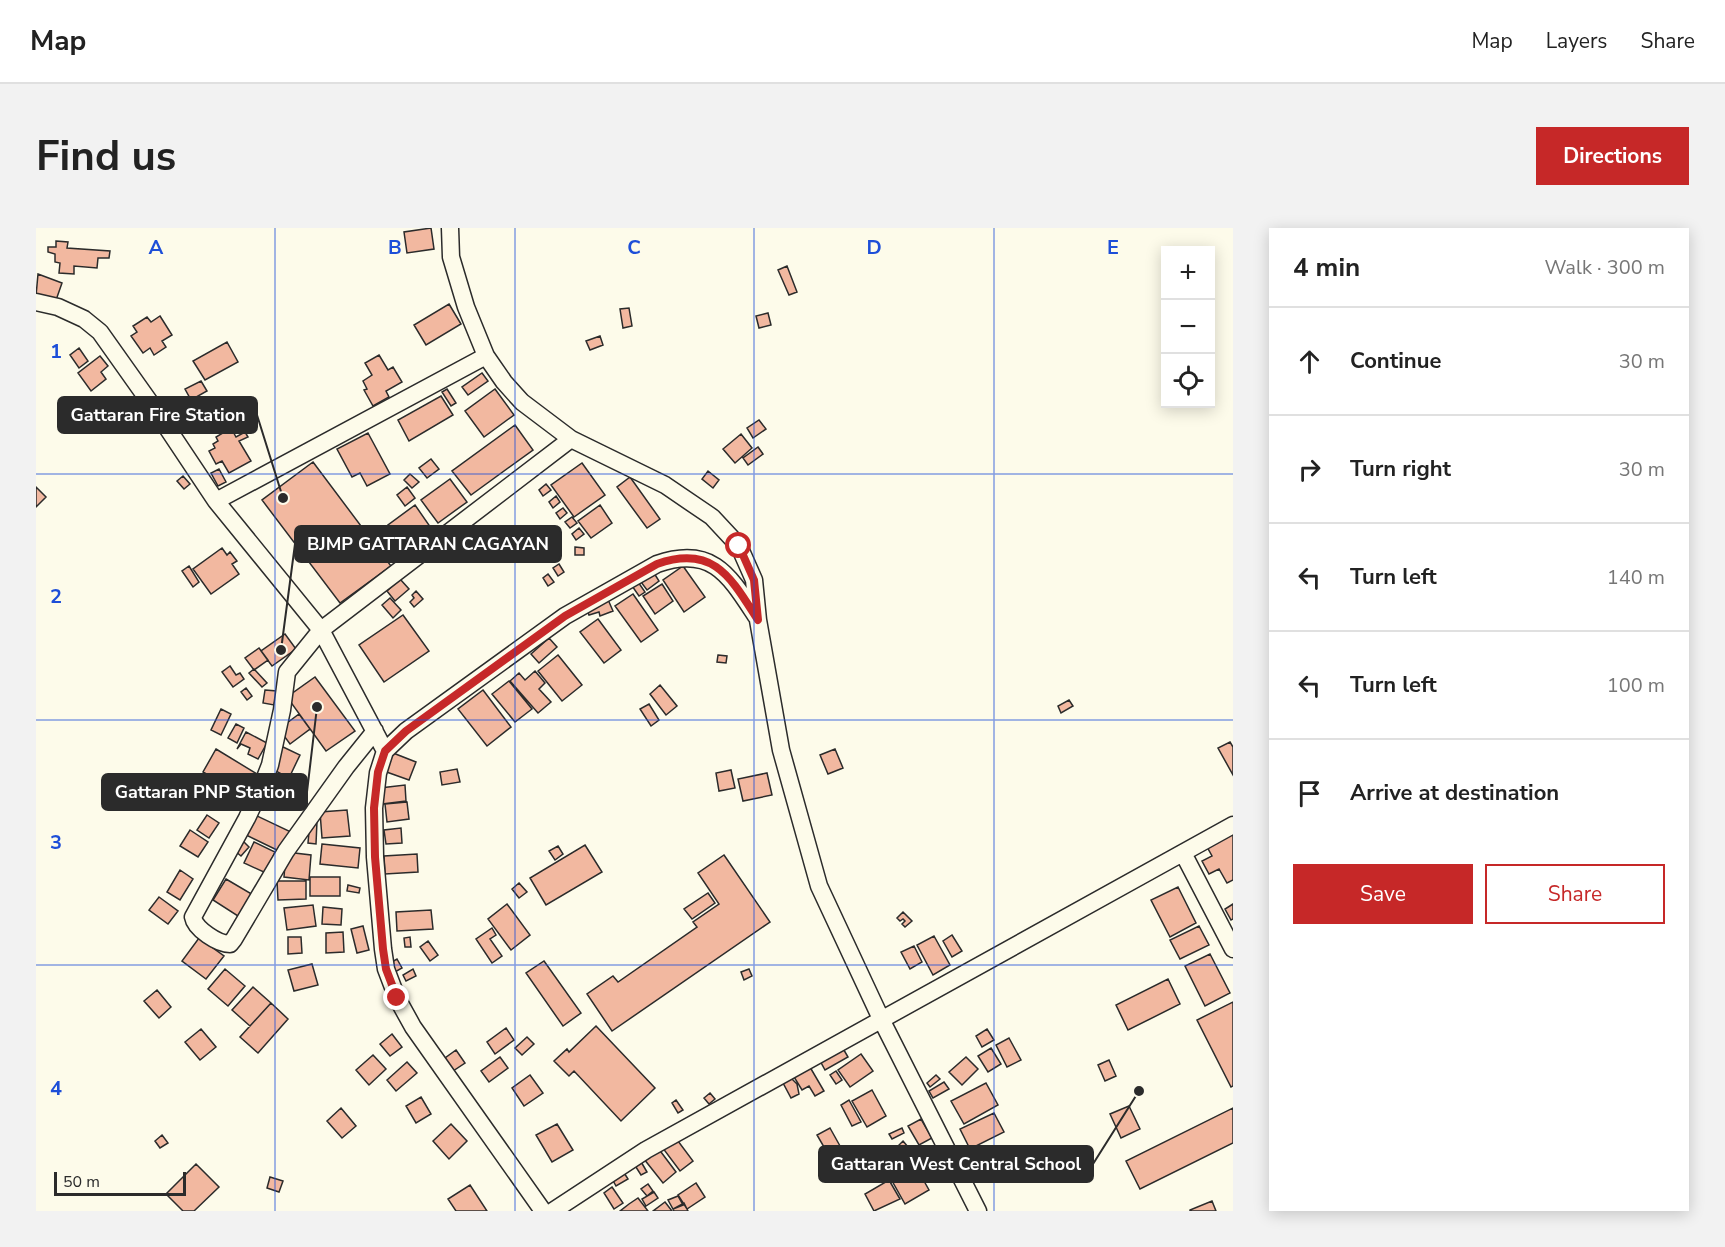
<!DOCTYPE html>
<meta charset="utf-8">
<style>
body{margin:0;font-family:"Nunito Sans",sans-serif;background:#f2f2f2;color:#222}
.controls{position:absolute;right:18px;top:18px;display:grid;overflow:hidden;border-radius:0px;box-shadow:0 3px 15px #0003}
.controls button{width:54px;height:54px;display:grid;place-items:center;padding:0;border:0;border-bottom:2px solid #e0e0e0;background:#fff;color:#222;font:30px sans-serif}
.scale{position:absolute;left:18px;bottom:15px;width:132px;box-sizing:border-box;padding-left:6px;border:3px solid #2b2b2b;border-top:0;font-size:16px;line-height:21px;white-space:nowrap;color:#2b2b2b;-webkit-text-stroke:4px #fdfbea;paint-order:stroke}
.stop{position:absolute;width:18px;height:18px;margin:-14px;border:4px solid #c62828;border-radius:50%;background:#fff}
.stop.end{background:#c62828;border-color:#fff;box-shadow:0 2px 6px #0008}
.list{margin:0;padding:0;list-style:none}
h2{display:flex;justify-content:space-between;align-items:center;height:78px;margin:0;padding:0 24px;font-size:26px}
h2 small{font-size:20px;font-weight:400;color:#767676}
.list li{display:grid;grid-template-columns:39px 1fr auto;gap:18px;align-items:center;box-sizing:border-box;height:108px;padding:0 24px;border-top:2px solid #e0e0e0}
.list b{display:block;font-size:22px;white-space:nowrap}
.list em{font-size:20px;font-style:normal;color:#767676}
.actions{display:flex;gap:12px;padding:18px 24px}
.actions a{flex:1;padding:14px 0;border:2px solid #c62828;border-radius:0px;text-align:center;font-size:21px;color:#c62828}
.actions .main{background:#c62828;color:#fff}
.icon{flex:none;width:33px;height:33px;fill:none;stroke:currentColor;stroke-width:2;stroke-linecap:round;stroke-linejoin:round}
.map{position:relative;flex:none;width:1197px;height:983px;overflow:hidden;border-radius:0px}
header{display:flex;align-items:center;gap:36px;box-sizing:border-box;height:84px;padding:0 30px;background:#fff;border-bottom:2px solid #e0e0e0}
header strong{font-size:28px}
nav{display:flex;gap:33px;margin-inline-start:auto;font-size:21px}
.intro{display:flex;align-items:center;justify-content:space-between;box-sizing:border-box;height:144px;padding:0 36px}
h1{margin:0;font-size:42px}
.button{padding:15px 27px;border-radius:0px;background:#c62828;color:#fff;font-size:21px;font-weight:700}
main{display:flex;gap:36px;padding:0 36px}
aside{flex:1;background:#fff;border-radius:0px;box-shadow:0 3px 15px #0003}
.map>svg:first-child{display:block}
.building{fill:#f2b8a0;stroke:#2b2b2b;stroke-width:1.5}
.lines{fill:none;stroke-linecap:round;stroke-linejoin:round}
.minor-casing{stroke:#2b2b2b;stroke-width:19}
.minor{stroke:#fdfbea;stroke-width:16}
.route{stroke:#c62828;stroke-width:8}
.grid{fill:none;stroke:#1d4ed8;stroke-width:1.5;stroke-opacity:0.55}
.grid-label{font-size:20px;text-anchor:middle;font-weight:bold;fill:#1d4ed8;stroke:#fdfbea;stroke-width:4.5;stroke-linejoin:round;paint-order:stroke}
.leader{fill:none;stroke:#2b2b2b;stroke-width:2}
.callout-dot{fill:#2b2b2b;stroke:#fdfbea;stroke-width:2}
.callout{fill:#2b2b2b;stroke:#2b2b2b;stroke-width:2}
.callout-label{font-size:18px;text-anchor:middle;font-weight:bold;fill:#fff}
</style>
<header>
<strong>Map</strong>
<nav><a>Map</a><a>Layers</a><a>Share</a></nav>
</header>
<div class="intro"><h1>Find us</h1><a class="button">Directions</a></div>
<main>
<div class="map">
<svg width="1197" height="983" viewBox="0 0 1197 983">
<rect width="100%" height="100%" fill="#fdfbea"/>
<!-- building -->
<path class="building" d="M395 0 398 21 371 25 368 4Z
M20 13 32 14 31 20 74 23 73 30H62L61 40 38 38V46L23 45 24 35 19 34V26L12 24V19H20Z
M751 38 761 64 753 67 742 42Z
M2 46 26 55 19 75 0 68Z
M413 76 425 96 390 117 378 97Z
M593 80 596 98 587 100 584 81Z
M732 85 735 97 723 100 720 88Z
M124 88 136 107 126 113 130 119 118 127 114 120 107 125 95 108 101 104 97 98 111 89 115 94Z
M564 108 567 117 554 122 550 113Z
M191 114 202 134 169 152 157 133Z
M43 120 52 133 43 140 34 127Z
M343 127 352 142 357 139 366 154 350 163 353 169 337 178 328 162 331 161 327 153 336 147 329 135Z
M64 128 72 138 65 144 70 151 55 163 42 145Z
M446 145 452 153 432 167 426 159Z
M165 153 171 163 155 172 149 161Z
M411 161 420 175 415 178 406 164Z
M459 161 478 187 448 209 429 183Z
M405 168 417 187 373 213 362 192Z
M723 192 730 201 717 210 711 200Z
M479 197 497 222 435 267 416 243Z
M195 200 200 209 209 204 212 209 203 213 215 233 193 245 186 233 180 236 173 223 179 220 177 216 182 213 180 209Z
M332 205 354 246 331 258 324 245 316 249 301 221Z
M705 206 716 220 699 235 687 221Z
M722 219 727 226 712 237 707 230Z
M395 231 403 241 391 250 383 240Z
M277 234 355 338 304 375 226 272Z
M546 235 569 267 538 289 515 257Z
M183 241 190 254 182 258 175 245Z
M672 243 683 252 677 260 666 251Z
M374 246 383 254 376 260 368 252Z
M147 248 154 256 148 261 141 253Z
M594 249 624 291 611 300 581 259Z
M414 251 431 274 402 295 385 272Z
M510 256 515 262 507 268 503 262Z
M0 259 10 269 0 279Z
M371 259 379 270 369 278 361 267Z
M520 268 524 274 517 280 513 274Z
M379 277 395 300 368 320 352 297Z
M564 277 576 295 555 310 542 293Z
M527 280 531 285 524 291 520 285Z
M536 289 541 295 534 300 529 294Z
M543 300 548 306 540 312 536 306Z
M539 319 548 320V327H539Z
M186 320 191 327 194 324 201 333 196 336 203 346 175 366 157 341Z
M523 336 528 344 522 348 517 340Z
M153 338 163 354 157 359 146 343Z
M647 338 669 369 648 384 627 352Z
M618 345 623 353 611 362 605 354Z
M512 346 518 354 512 358 507 350Z
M364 351 373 361 359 373 351 363Z
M600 351 609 364 603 368 594 355Z
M626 356 637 373 619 386 607 368Z
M380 363 387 371 378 379 374 374 378 370 376 367Z
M597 366 622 402 605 414 579 378Z
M570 367 577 383 564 388 563 384 553 387 550 379Z
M354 370 365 382 357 390 346 377Z
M367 387 393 423 348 454 323 417Z
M562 391 585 422 568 435 544 404Z
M249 406 260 421 236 438 225 423Z
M513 410 521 419 503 435 495 426Z
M223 420 232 432 218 442 209 430Z
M522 427 546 457 526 473 502 443Z
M682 427 691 428 690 435 681 434Z
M194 438 200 447 204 445 208 451 197 459 186 444Z
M218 441 231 455 226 459 213 445Z
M499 443 509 455 503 461 515 474 502 485 474 453 483 445 489 452Z
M279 449 319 503 290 523 251 469Z
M473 453 496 481 479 494 456 466Z
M624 457 641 478 630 487 614 466Z
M210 460 216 468 211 472 205 464Z
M229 462 241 463 238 477 227 475Z
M447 462 475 499 451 518 422 481Z
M1033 472 1037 478 1025 485 1022 478Z
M613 476 623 492 615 498 604 481Z
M185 481 195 486 185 507 175 502Z
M263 486 274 501 254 516 243 501Z
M200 496 208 500 201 515 192 510Z
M210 504 231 515 222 531 212 526 214 520 205 516 201 521Z
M1194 514 1197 519V547L1182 520Z
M245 518 264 527 253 550 234 540Z
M180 521 221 546 208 568 167 544Z
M799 521 807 540 792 546 784 527Z
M352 523 380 534 373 552 345 542Z
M421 541 424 554 406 557 404 544Z
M695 542 699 560 683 563 680 545Z
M731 545 736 567 707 573 702 551Z
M369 557 370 573 346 576 344 560Z
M371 574 373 591 351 594 349 576Z
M311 582 314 608 286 610 284 584Z
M217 586 255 604 245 624 208 606Z
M171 587 183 595 173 610 161 602Z
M274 593H281L280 616 272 615Z
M365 600 366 615 350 616 348 602Z
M154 602 172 614 162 629 144 618Z
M1197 602V652L1191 655 1183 641 1173 646 1166 633 1176 628 1170 617Z
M207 613 213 619 205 628 199 623Z
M218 614 239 624 230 645 208 635Z
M286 616 324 620 322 640 284 636Z
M549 617 566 644 510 677 494 650Z
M522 618 527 626 519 632 513 623Z
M250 624 275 627 273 652 248 649Z
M381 626 382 644 349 646 348 628Z
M688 627 734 694 576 803 551 766 577 748 582 754 661 699 657 694 683 676 662 645Z
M144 642 157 651 144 672 131 664Z
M274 649H304V668H274Z
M190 651 219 668 205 690 177 672Z
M241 653H270V671L242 672Z
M483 655 491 664 483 670 476 661Z
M312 657 324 660 323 665 311 663Z
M1142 659 1160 695 1134 709 1115 672Z
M672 665 679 675 656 691 648 681Z
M123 669 142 683 132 696 113 682Z
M471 676 494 707 475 722 452 691Z
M1197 676V691L1195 692 1189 681Z
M277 677 280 698 251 702 248 680Z
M287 679 306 681 305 697 286 696Z
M395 682 397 701 361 703 360 684Z
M867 684 876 693 869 699 866 696 869 693 867 691 864 693 861 690Z
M327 698 333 722 321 725 315 701Z
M1163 698 1173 717 1144 731 1134 712Z
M456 700 460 707 454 711 466 728 456 735 440 711Z
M307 704 308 724 290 725V705Z
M916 707 926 723 916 729 907 713Z
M898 708 914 737 897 747 881 717Z
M252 709H265L266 725 252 726Z
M374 709 375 719H369L368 710Z
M163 710 188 728 170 751 146 733Z
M392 713 402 727 394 733 384 719Z
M878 718 886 734 874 741 865 724Z
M1174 726 1194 765 1169 778 1149 738Z
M361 731 366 740 359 744 354 735Z
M508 733 545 785 527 798 490 745Z
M276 736 282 757 258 763 252 742Z
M189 741 209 758 192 778 172 761Z
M377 741 380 748 370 753 367 747Z
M713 741 716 748 708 752 705 744Z
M1132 751 1144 776 1092 802 1080 777Z
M217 759 235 775 214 798 196 782Z
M121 762 135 779 123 790 108 773Z
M1197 774V858L1195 859 1161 792Z
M235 775 252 791 222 825 204 809Z
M560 798 619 860 585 893 538 843 533 848 518 833 531 821 533 824Z
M470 800 478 812 459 826 451 814Z
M165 801 180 819 164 832 149 814Z
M951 801 958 812 946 819 940 808Z
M356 806 366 819 354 828 344 816Z
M491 809 498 816 486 827 479 820Z
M973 810 985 832 971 839 960 817Z
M805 817 812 829 789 842 782 829Z
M955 820 965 836 952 844 942 828Z
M420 822 429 835 417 843 409 830Z
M825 826 837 843 814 859 802 842Z
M337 827 350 841 333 857 320 842Z
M464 829 472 840 453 854 445 843Z
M930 829 942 841 926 857 913 844Z
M1073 832 1080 848 1069 853 1062 837Z
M371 834 381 845 360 863 351 852Z
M771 834 788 863 779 868 773 858 766 862 755 844Z
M800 843 806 852 800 856 794 847Z
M494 847 507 865 488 878 476 860Z
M900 847 904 851 894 859 891 855Z
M754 849 761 856 763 866 755 870 746 853Z
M908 854 913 861 897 870 893 863Z
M950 855 962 877 928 896 915 873Z
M836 862 850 888 831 899 816 873Z
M674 865 679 871 673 876 668 870Z
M385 869 395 886 380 895 370 878Z
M640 872 647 882 642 885 636 875Z
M813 872 825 894 816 898 805 877Z
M1093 878 1104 901 1085 910 1074 886Z
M305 880 320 898 306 910 291 893Z
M1197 880V915L1104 961 1090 933Z
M958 885 968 904 934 921 924 901Z
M885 891 896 910 883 917 872 898Z
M415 896 431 913 413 931 397 913Z
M521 896 537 922 516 934 500 907Z
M794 900 804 918 792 926 781 907Z
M866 900 868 905 856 911 853 906Z
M126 907 132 915 124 920 119 913Z
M639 909 657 933 644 943 626 919Z
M867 913 872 919 866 925 861 919Z
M622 920 640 944 627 955 608 931Z
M604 932 611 944 605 947 598 936Z
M160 936 183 959 158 983H147L130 966Z
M879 937 893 962 869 976 855 951Z
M585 940 592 951 580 958 574 947Z
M234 949 247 953 243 964 231 960Z
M853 952 864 971 838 983 829 966Z
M660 955 669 969 651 981 642 967Z
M612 956 617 963 611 968 605 961Z
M434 957 451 983H420L412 971Z
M576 959 587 975 578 981 568 965Z
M618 964 622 970 610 978 606 971Z
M642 968 647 977 637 981 632 972Z
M602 970 612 983H584L593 976Z
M1176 973 1180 983H1154V982Z
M629 974 636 983H617Z
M648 975 652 983H638L637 981Z"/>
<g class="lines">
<!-- minor casing -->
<g class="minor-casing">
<path id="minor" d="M414 0 415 29 430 79 450 128 468 154 486 174 535 211 629 257 676 289 703 318 718 352 722 392 745 522 783 658 846 793 942 983
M0 74 22 79 48 91 64 104 120 183 180 273
M450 128 180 273 285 402 349 523 342 545 338 580 339 629 347 721 350 741 361 770 377 799 507 983
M339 503 310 539 250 623 198 711 194 716C182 716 159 701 157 689L211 590 225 560 234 537 246 482 251 444 285 402 535 211
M349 523 370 503 529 388 621 336C676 317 693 347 720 388
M1147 625 1197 721
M517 983 610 922 1197 597"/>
</g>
<!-- minor -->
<use href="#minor" class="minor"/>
</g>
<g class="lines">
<!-- route -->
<path class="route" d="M361 770 350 741 347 721 339 629 338 580 342 544 349 523 370 503 529 388 621 336C678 316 695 350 722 392L718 352 703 318"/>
</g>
<!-- grid -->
<path class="grid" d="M239 0V983M479 0V983M718 0V983M958 0V983M0 246H1197M0 492H1197M0 737H1197"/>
<g class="grid-label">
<text x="120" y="26">A</text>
<text x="359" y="26">B</text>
<text x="598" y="26">C</text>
<text x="838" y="26">D</text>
<text x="1077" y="26">E</text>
<text x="20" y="130">1</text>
<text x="20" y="375">2</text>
<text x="20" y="621">3</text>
<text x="20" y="867">4</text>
</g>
<!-- callouts -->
<path class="leader" d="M247 270L221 187M245 422L259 316M281 479L271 564M1103 863L1057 936"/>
<g class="callout-dot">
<circle cx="247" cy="270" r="6"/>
<circle cx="245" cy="422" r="6"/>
<circle cx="281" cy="479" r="6"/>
<circle cx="1103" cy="863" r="6"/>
</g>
<g class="callout">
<rect x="22" y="169" width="199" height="36" rx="6"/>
<rect x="259" y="298" width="266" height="36" rx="6"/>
<rect x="66" y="546" width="205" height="36" rx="6"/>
<rect x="783" y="918" width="274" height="36" rx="6"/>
</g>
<g class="callout-label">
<text x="122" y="193">Gattaran Fire Station</text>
<text x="392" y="322">BJMP GATTARAN CAGAYAN</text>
<text x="169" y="570">Gattaran PNP Station</text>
<text x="920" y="942">Gattaran West Central School</text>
</g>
</svg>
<div class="controls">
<button>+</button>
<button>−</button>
<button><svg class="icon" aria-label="locate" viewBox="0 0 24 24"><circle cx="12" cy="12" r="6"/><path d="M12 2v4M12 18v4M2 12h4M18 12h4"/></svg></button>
</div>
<div class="scale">50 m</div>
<div class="stop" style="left:703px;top:318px"></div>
<div class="stop end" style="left:361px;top:770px"></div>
</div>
<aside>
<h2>4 min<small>Walk · 300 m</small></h2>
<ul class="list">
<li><svg class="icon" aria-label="ahead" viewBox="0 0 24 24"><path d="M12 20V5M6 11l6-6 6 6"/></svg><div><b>Continue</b></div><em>30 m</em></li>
<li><svg class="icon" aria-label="right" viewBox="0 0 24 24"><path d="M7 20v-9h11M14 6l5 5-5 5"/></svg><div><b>Turn right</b></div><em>30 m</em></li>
<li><svg class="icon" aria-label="left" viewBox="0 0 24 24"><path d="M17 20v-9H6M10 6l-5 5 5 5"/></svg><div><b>Turn left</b></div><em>140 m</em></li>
<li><svg class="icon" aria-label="left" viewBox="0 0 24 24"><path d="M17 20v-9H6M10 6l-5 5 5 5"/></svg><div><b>Turn left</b></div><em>100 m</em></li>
<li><svg class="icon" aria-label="arrive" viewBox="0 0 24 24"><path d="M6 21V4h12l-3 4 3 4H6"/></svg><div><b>Arrive at destination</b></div></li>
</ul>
<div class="actions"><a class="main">Save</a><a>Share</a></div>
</aside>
</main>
